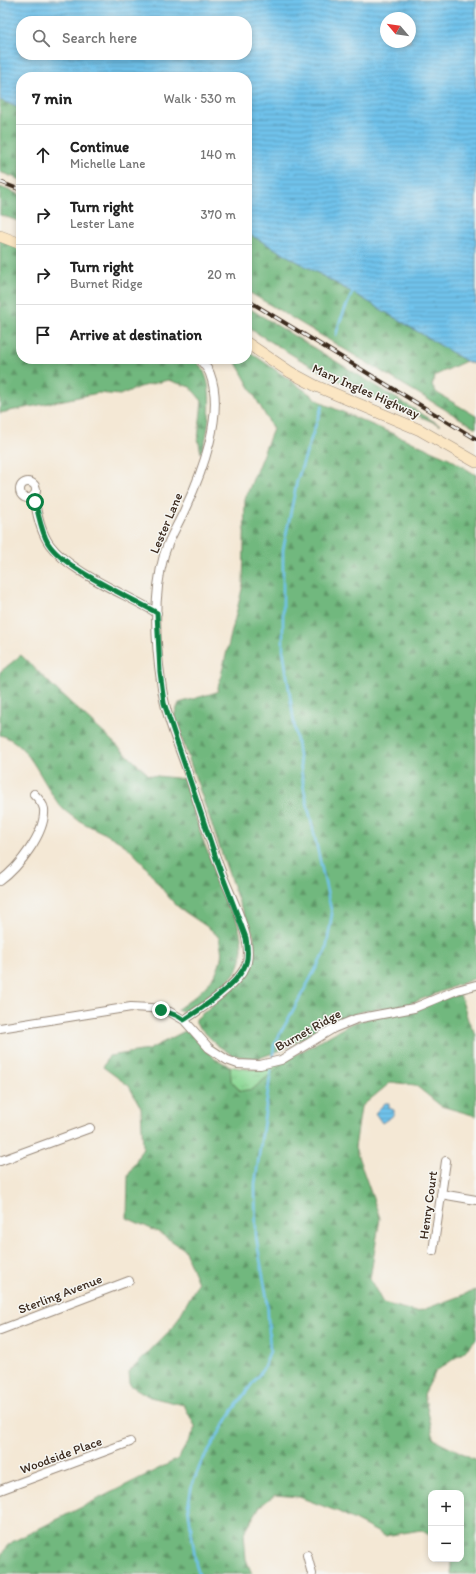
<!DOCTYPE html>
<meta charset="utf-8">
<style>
body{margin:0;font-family:Itim,sans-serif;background:#f6f6f6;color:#222}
.controls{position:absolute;right:12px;bottom:12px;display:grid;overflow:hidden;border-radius:8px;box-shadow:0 2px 6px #0003}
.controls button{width:36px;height:36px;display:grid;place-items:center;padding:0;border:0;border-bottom:1px solid #e0e0e0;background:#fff;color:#222;font:20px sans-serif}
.compass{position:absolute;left:380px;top:12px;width:36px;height:36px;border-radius:50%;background:#fff;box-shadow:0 2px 6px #0003;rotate:299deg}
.stop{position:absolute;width:12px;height:12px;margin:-9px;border:3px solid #0b8043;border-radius:50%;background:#fff}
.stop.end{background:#0b8043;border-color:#fff;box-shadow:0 1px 4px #0008}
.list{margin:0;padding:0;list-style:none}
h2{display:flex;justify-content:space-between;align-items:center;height:52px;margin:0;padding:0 16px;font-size:17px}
h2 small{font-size:13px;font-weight:400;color:#767676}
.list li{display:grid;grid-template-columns:26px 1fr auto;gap:12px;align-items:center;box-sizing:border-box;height:60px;padding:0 16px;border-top:1px solid #e0e0e0}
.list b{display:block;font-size:15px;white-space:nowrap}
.list p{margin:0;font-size:13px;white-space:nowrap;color:#767676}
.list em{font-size:13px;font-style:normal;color:#767676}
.icon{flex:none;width:22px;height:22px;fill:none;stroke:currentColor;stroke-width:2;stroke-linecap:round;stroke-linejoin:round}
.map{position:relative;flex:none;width:476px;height:1574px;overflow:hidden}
.search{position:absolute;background:#fff;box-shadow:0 2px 6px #0003;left:16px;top:16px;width:236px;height:44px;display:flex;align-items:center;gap:10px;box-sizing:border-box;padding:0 14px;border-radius:16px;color:#767676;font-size:15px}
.panel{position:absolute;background:#fff;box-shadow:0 2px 6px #0003;left:16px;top:72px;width:236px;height:292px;border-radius:16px}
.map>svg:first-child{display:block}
.grass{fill:url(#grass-tufts);stroke:#64815a}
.forest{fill:url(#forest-firs);stroke:#56714e}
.water{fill:url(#water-rules);stroke:#567684;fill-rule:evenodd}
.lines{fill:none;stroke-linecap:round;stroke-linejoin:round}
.stream{stroke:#70c2eb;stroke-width:2.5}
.street-casing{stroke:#98897a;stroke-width:10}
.secondary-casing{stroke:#98897a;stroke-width:12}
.street{stroke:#fff;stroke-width:8}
.secondary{stroke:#fbe6c3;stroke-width:11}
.rail-casing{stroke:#3b2a1e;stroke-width:4}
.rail{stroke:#f6f6f2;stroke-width:2.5;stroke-dasharray:8;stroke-linecap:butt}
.route{stroke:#0b8043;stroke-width:5}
.labels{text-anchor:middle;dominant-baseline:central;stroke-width:3;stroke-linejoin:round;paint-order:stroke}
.street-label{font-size:13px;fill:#3b2a1e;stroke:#f6f6f2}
</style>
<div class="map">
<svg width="476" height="1574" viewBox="0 0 476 1574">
<defs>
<pattern id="grass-tufts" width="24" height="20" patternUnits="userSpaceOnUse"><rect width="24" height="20" fill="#8cd895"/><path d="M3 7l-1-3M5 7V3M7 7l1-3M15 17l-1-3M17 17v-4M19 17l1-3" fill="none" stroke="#7aba80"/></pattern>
<pattern id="forest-firs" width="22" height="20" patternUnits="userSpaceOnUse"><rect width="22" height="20" fill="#71b87e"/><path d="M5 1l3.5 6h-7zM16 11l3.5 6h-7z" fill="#5e9667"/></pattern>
<pattern id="water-rules" width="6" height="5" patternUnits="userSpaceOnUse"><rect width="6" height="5" fill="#70c2eb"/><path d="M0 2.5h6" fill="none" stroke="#5d9ebe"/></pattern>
</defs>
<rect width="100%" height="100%" fill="#f6f6f2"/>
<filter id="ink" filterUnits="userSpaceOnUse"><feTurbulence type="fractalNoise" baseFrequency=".025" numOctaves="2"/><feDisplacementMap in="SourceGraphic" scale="8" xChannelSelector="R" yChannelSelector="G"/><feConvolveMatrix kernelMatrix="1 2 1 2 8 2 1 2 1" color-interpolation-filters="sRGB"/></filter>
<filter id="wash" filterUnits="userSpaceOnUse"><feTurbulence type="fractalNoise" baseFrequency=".012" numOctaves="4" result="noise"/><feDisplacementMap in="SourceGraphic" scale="16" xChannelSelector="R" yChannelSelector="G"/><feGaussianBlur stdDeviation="0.9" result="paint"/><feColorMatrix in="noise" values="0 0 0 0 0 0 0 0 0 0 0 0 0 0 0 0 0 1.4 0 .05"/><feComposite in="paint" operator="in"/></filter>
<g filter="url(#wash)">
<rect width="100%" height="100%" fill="#f4e8d5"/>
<!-- grass -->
<path class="grass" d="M288 1059 253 1089 241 1091 231 1081 230 1066C257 1072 264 1070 288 1059Z"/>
<!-- forest -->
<path class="forest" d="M0 100 21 109V180L0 172Z
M0 187 21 195V222L0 215Z
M247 233 367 301 466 361 436 375 432 385 437 393 476 416V428L247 291Z
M0 239 21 247V359H195C199 365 204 370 206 377 213 394 209 438 201 453L198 439 202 401 190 387 168 380 139 387 120 395 98 393 0 413Z
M247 307 440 425 343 383 299 359 247 327Z
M247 350 324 404 449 458 476 475V978L404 1006 367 1010 328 1023 284 1049 257 1059 232 1055 217 1045 196 1024V1019L244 978 253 960 254 936 239 903 174 716 179 703 217 692 243 585 245 499 273 429 234 359H247Z
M21 655 60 693 149 775 184 779C191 800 196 822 204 843 216 875 248 926 241 960 238 974 224 985 213 995 203 1003 190 1014 176 1010 196 997 226 974 221 947 220 945 220 941 219 938 212 927 183 913 174 903 157 885 146 863 127 847 108 832 82 826 64 810 44 790 31 742 0 735V672Z
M460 994 468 1020 476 1035V1116L441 1106 415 1085 391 1082 361 1107 355 1148 380 1218 370 1279 383 1303 417 1312 476 1290V1339L464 1352 436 1371 424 1394 434 1439 476 1460V1574H451L452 1566 450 1559H461V1493H431V1536L421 1530 385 1536 339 1512 299 1497 275 1495 260 1506 244 1533 246 1559 252 1574H0L2 1553 12 1542 178 1459 196 1428 184 1405 150 1397 130 1385 129 1372 174 1326 198 1283 184 1249 158 1232 127 1218 128 1176 143 1147 141 1108 129 1086 103 1067 109 1056 148 1050 187 1030 215 1059 230 1066 231 1081 240 1091 253 1089 288 1059 352 1023Z"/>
<!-- water -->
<path class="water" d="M0 0H476V365L466 361 367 301 247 233V77H21V109L0 100ZM386 18H410V42H386ZM21 21H247V55H21Z
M385 1103H389V1108L394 1110V1115L382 1123 375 1113Z"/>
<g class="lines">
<!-- stream -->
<path class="stream" d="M336 335 340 321 353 291
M273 1056 274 1045 326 950 332 914 304 789 283 649V550L297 481 322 406
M199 1574 196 1565 188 1506 192 1485 201 1463 233 1410 263 1369 270 1351 267 1298 256 1237 255 1184 271 1070"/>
</g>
</g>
<g filter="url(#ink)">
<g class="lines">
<!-- street casing -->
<g class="street-casing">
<path id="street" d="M20 490a8 8 0 1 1 16 0a8 8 0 1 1-16 0Z
M34 495C36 510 41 533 50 545 71 573 126 594 157 613
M0 881C18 868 46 833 44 809 43 803 38 798 34 794
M184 1020C201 1009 242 983 247 962 253 935 228 892 219 866 207 833 197 800 186 767 176 739 164 711 161 681 155 640 153 595 164 555 169 538 178 525 185 509 202 473 225 413 210 374 208 368 203 364 200 359
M0 1028 131 1007 151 1008 170 1012 184 1020 209 1048 227 1060 238 1064 260 1065 281 1060 334 1028 356 1019 414 1008 457 990 476 985
M0 1161 90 1128
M441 1194 476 1200
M433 1251 446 1161
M0 1330 129 1281
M0 1490 130 1442
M307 1555 312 1574"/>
</g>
<!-- secondary casing -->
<g class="secondary-casing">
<path id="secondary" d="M0 236 21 244
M247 343 290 372 316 386 420 430 476 462"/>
</g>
<!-- street -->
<use href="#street" class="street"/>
<!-- secondary -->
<use href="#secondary" class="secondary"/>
<!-- rail casing -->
<g class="rail-casing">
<path id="rail" d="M0 182 21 190
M247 300 476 439"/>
</g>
<!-- rail -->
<use href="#rail" class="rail"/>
</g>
</g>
<g class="lines" filter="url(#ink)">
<!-- route -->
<path class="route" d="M35 502C39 515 41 531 48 543 64 569 128 596 157 613L160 672 164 703 219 867 246 938C247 946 249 955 246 963 240 983 201 1009 184 1020L178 1016 161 1010"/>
</g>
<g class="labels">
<!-- street labels -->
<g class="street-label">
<text transform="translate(366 391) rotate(24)">Mary Ingles Highway</text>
<text transform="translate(166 523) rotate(-67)">Lester Lane</text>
<text transform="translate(308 1030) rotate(-29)">Burnet Ridge</text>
<text transform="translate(428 1205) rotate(-82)">Henry Court</text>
<text transform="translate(60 1294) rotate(-21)">Sterling Avenue</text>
<text transform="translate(61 1455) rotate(-20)">Woodside Place</text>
</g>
</g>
</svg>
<div class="controls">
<button>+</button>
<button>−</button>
</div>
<svg class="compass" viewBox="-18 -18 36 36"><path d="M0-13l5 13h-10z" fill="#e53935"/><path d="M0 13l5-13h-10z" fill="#767676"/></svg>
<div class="stop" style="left:35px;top:502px"></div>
<div class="stop end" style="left:161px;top:1010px"></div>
<div class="search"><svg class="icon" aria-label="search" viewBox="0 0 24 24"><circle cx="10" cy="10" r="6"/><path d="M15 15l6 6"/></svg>Search here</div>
<section class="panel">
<h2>7 min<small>Walk · 530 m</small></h2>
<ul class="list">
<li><svg class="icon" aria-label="ahead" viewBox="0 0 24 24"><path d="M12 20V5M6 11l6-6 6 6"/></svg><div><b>Continue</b><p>Michelle Lane</p></div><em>140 m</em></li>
<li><svg class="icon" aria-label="right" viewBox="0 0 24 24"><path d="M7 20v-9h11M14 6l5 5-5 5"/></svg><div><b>Turn right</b><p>Lester Lane</p></div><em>370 m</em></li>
<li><svg class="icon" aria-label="right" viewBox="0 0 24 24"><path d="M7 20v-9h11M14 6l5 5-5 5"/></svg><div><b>Turn right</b><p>Burnet Ridge</p></div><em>20 m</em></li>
<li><svg class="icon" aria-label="arrive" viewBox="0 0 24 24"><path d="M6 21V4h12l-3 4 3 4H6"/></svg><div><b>Arrive at destination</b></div></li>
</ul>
</section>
</div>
